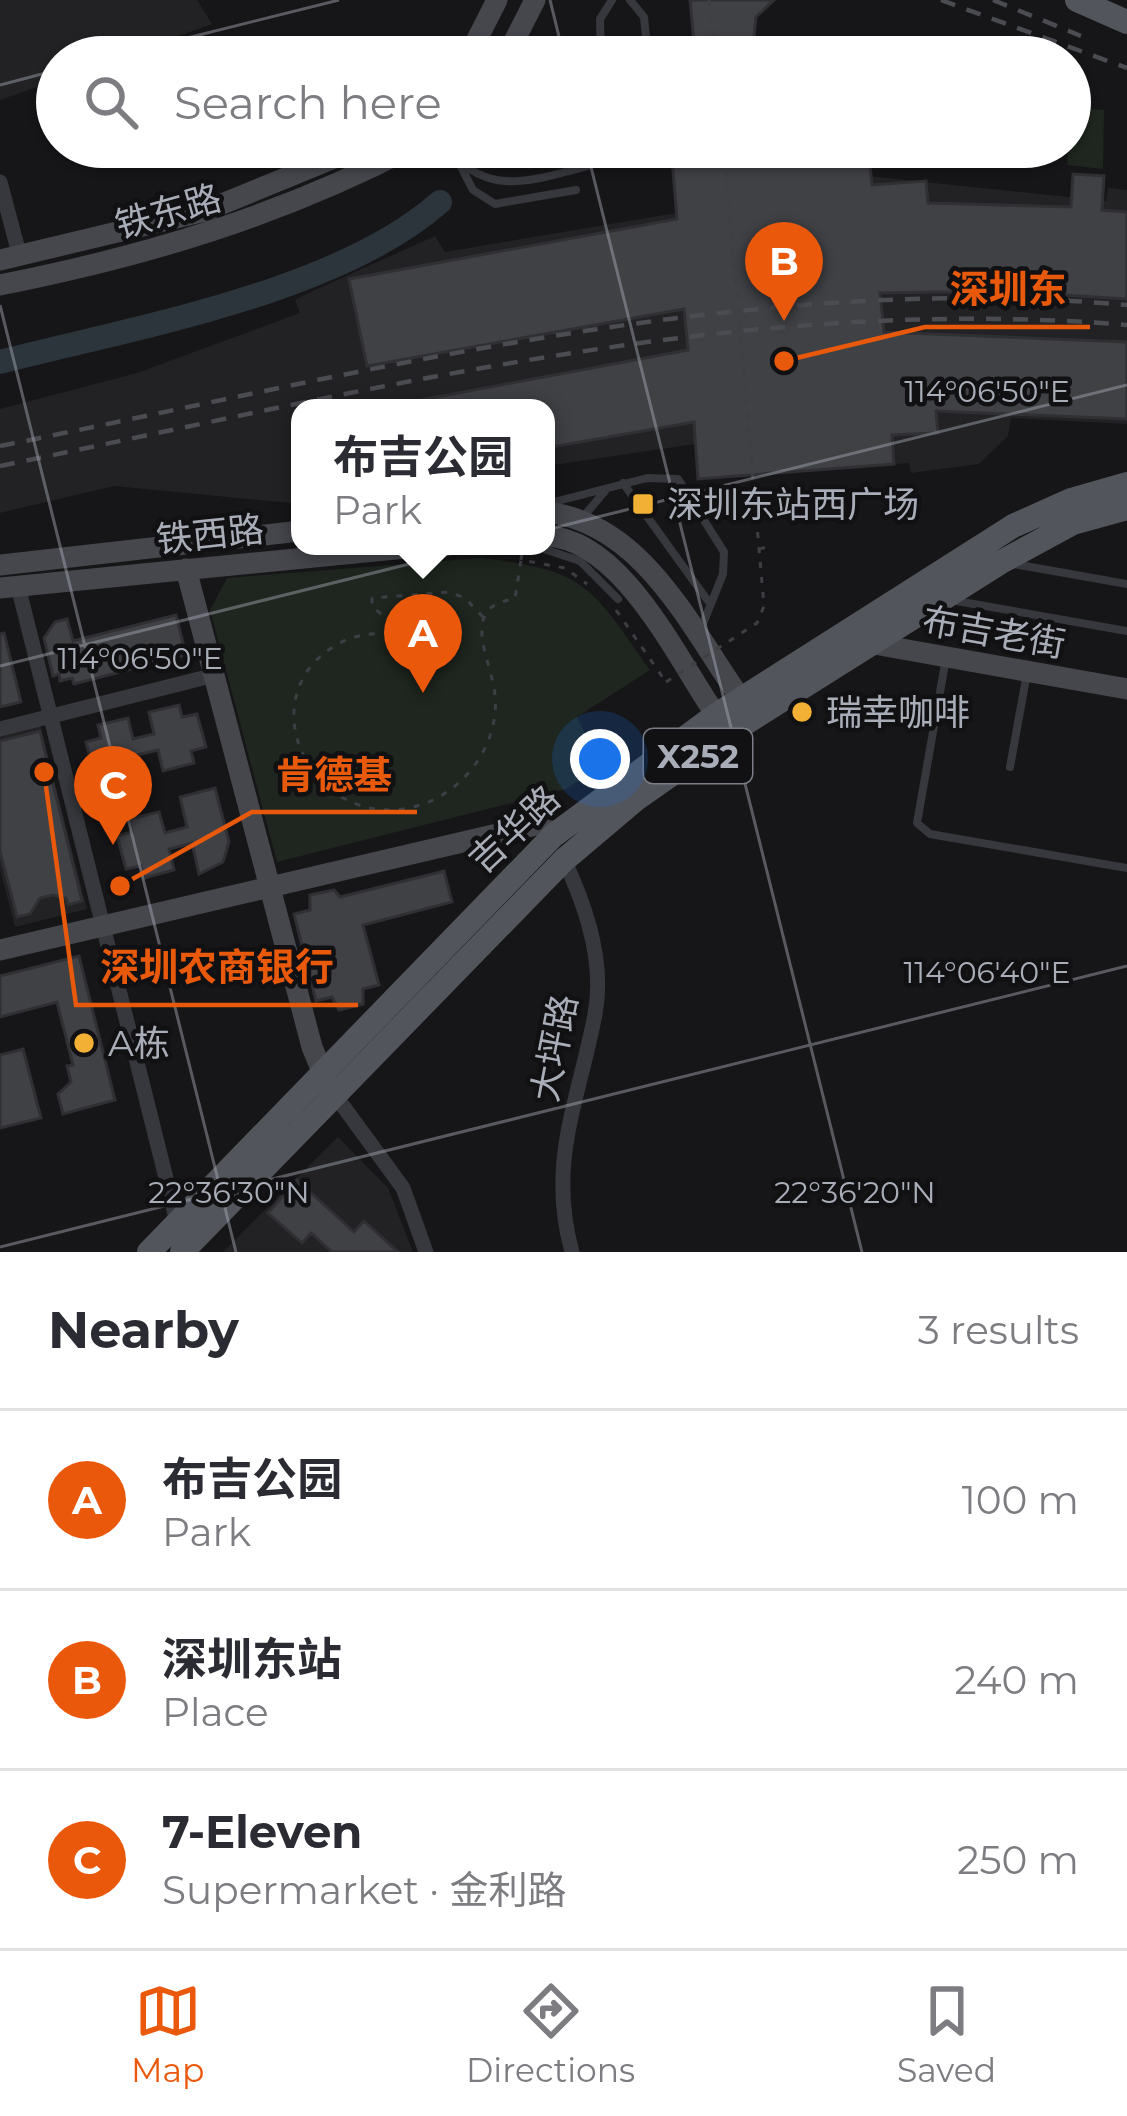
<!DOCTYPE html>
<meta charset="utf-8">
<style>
body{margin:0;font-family:Montserrat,"Noto Sans SC",sans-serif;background:#f7f7f7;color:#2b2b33}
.you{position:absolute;left:600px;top:759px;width:42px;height:42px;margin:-30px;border:9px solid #fff;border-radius:50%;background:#1a73e8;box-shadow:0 0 0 18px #1a73e833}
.badge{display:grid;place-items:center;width:78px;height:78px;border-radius:50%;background:#ea580c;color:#fff;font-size:39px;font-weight:700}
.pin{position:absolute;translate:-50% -99px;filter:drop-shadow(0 3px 6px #0008)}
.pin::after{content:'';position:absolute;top:63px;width:42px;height:36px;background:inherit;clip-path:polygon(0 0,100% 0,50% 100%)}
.popup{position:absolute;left:291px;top:399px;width:264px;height:156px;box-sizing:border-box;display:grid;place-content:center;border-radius:24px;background:#fff;filter:drop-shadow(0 3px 9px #0005);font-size:39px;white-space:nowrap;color:#7c7c81}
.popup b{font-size:45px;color:#2b2b33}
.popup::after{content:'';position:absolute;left:50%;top:100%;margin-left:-24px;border:24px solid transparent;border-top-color:#fff}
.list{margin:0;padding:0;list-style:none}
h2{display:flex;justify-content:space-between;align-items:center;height:156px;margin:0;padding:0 48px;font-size:51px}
h2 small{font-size:39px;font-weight:400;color:#7c7c81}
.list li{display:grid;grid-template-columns:78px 1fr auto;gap:36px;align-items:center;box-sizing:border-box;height:180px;padding:0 48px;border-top:3px solid #e1e1e2}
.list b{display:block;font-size:45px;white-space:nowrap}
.list p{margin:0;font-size:39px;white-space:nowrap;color:#7c7c81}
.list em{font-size:39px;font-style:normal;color:#7c7c81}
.icon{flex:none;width:66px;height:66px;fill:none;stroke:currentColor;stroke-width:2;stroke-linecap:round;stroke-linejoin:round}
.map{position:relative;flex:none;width:1127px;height:1252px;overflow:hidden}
.search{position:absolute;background:#fff;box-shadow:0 3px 9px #0004;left:36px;right:36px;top:36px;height:132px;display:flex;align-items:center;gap:30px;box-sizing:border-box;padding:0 42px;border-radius:66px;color:#7c7c81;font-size:45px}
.sheet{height:696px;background:#fff}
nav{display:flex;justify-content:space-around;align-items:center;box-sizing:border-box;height:168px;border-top:3px solid #e1e1e2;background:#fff;font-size:33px;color:#7c7c81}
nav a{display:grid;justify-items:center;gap:6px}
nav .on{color:#ea580c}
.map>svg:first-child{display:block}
.built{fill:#222225}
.green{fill:#1e261f}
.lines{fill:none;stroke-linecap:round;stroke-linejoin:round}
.river{stroke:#2c353c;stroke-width:24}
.building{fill:#404145;stroke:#303034;stroke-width:3}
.path{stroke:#3d3f44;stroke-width:3;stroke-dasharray:6 9;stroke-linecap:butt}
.lane{stroke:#37383d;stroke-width:8}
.street{stroke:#37383d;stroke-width:15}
.secondary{stroke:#45474d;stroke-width:21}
.primary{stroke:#53555c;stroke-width:24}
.rail{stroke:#4a4c52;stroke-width:4.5;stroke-dasharray:15 12;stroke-linecap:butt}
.path-bridge{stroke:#3d3f44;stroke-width:3;stroke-dasharray:6 9;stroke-linecap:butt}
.ticks{fill:none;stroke:#a8adb8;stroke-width:3;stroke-opacity:0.45}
.poi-dot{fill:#f2b134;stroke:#111113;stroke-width:4.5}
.labels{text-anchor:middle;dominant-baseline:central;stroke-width:9;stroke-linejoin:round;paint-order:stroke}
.shield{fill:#111113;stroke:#7b7e86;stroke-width:3}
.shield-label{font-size:33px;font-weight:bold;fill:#a8adb8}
.street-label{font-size:36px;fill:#a8adb8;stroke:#111113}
.poi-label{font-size:36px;fill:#a8adb8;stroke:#111113;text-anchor:start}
.ticks-label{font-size:30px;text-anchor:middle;fill:#a8adb8;stroke:#111113;stroke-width:9;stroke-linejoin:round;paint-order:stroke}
.leader{fill:none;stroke:#e8590c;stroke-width:4.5}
.callout-dot{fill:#e8590c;stroke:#111113;stroke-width:4.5}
.callout-label{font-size:39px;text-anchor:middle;font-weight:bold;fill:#e8590c;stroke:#111113;stroke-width:9;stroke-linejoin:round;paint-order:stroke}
</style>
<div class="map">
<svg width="1127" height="1252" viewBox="0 0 1127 1252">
<rect width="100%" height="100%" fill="#161618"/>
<!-- built -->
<path class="built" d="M0 0H197L212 24 120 57H57V80L0 100Z
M687 157 1106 201 1108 188 1127 190V424L1011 418 1008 436 979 464 911 473 909 463 698 479 695 444 546 466V408H300V504L114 486 0 513V409L137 373 300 313 295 300 306 294 435 236 445 252 676 213 672 159Z
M40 725 87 909 15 927 0 869V735Z
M338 1137 388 1188 413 1252H223Z"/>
<!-- green -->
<path class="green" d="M1072 108 1104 110 1103 169 1067 165Z
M481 558C586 570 591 586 650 670L577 717 601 766 566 789 277 862 210 610 227 578Z"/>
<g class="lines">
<!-- river -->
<path class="river" d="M0 362C132 328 337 293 440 202"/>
</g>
<!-- building -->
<path class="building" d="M690 0H774L756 17 752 57 695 53Z
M686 147H759V155L868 147 872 185 926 181 928 203 1071 207 1073 174 1104 176 1102 210 1127 212V299L998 291 880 293 884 332 1127 342V419L936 411 938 433 892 435 894 464 698 479 694 422 546 448V408H406L405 403 688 350 684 309 367 366 349 279 677 219 672 159 687 157Z
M176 615 186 655 74 684 72 678 60 681 59 674 53 676 44 638 55 622 67 619 73 641Z
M4 633 21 702 0 707V634Z
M179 705 182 717 197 714 206 747 191 751 194 763 163 771 158 750 137 755 143 776 113 784 109 771 94 775 86 742 101 738 98 725 128 718 133 739 154 734 149 712Z
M40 731 82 901 68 905 66 898 53 895 40 898 30 914 17 917 0 851V741Z
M215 788 229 842 223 862 199 874 192 843 169 849 174 870 144 878 141 866 126 869 117 836 132 832 129 819 159 812 165 833 187 827 180 797Z
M444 871 452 902 363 925 379 985 363 989V1004L339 1010 332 997 316 1001 294 914 310 910V895L334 890 340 897Z
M79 956 115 1100 63 1114 58 1094 71 1082 67 1066 73 1065 57 1002 0 1017V976Z
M23 1049 41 1118 0 1128V1055Z
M297 1180 354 1232 364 1221 398 1252H332L311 1233 302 1243 268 1213Z"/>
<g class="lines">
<!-- path -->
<path class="path" d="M709 0 715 57
M689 55 690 57
M759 549 767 547
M521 560 523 546
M616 610 666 682
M483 617 465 598 449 592 372 598V607L392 622 390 632C375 634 360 634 346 640 241 688 310 836 417 806 464 793 500 744 495 695 492 660 457 606 515 599L521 560 565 568 587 584"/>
<!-- lane -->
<path class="lane" d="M630 0 644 17 648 57
M601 57 600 19 612 0
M445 147C481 189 515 186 565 172 587 166 608 162 626 147
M485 147 515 158 544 147
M460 165 473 190 495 204 576 190
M623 483 708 601
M546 504 647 478 678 479 724 552 723 574 702 626
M584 516 605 491
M535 546 580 561 618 599
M1014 564 1127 584
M951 600 1127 631
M946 658 917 823 930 834 1127 868
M1010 767 1027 673"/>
<!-- street -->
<path class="street" d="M0 182 20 257
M18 586 177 1222
M0 729 215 675
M564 860C586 906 605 962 595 1014 579 1100 547 1162 572 1252
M335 1095 403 1188 426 1252"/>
<!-- secondary -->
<path class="secondary" d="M468 57 497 0
M506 57 535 0
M0 260 205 211 361 147
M0 285C146 256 280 216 412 147
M546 512C643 523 690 627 741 699
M546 536C622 539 676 657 716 715
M0 565 300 531
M186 569 312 1047 329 1088
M0 588 426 546
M865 634 874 644 1127 689
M0 950 540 824 554 835"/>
<!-- primary -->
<path class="primary" d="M1077 0 1127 22
M149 1252 554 835 716 715 1013 526 1071 500 1127 484
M182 1252 564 860 635 800 736 729 1001 562 1073 523 1127 508"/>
<!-- rail -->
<path class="rail" d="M941 0 1127 68
M993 0 1081 36
M0 446C371 372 745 271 1127 305
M0 466C373 390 743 293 1127 325"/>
<!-- path-bridge -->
<path class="path-bridge" d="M666 682 757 623 764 606 724 147"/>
</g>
<!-- ticks -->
<path class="ticks" d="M550 0 564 57M111 57 339 0M0 85 57 70M586 147 862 1252M0 305 236 1252M0 666 1127 385M0 1247 1127 966"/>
<!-- markers -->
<g class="poi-dot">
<rect x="631" y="492" width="24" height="24" rx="6"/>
<circle cx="802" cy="712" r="12"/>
<circle cx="84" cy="1043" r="12"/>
</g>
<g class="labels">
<!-- shield labels -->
<rect class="shield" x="644" y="729" width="108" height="54" rx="9"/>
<g class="shield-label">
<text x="698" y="756">X252</text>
</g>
<!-- street labels -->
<g class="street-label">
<text transform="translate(168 211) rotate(-16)">铁东路</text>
<text transform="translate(210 534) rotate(-6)">铁西路</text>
<text transform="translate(994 632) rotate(10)">布吉老街</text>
<text transform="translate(514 829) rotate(-43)">吉华路</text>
<text transform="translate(554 1048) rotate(-79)">大坪路</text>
</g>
<!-- poi labels -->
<g class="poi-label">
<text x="667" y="504">深圳东站西广场</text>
<text x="826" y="712">瑞幸咖啡</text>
<text x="108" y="1043">A栋</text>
</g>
</g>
<g class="ticks-label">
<text x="987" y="402">114°06'50"E</text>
<text x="140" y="669">114°06'50"E</text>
<text x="987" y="983">114°06'40"E</text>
<text x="229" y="1203">22°36'30"N</text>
<text x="855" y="1203">22°36'20"N</text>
</g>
<!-- callouts -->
<path class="leader" d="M784 361L925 327H1090M120 886L252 812H417M44 772L76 1005H358"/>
<g class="callout-dot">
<circle cx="784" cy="361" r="12"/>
<circle cx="120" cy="886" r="12"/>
<circle cx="44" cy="772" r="12"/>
</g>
<g class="callout-label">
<text x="1008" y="303">深圳东</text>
<text x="334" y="789">肯德基</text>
<text x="217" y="981">深圳农商银行</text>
</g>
</svg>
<div class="you"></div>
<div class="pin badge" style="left:423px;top:693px">A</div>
<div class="popup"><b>布吉公园</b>Park</div>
<div class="pin badge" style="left:784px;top:321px">B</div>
<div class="pin badge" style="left:113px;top:845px">C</div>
<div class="search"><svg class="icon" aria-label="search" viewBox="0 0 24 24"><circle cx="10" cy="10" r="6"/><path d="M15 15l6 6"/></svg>Search here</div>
</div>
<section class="sheet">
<h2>Nearby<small>3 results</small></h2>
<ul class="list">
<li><span class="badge">A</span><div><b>布吉公园</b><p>Park</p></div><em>100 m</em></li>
<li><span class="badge">B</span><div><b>深圳东站</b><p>Place</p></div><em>240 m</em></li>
<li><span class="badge">C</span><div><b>7-Eleven</b><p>Supermarket · 金利路</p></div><em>250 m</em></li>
</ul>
</section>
<nav>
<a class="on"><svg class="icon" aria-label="map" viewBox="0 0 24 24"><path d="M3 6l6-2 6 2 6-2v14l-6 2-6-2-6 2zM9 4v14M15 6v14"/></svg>Map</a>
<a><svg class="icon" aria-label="directions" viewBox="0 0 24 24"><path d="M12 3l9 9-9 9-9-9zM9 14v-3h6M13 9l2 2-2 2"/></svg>Directions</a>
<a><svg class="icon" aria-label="saved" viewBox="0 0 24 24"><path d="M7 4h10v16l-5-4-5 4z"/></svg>Saved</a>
</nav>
